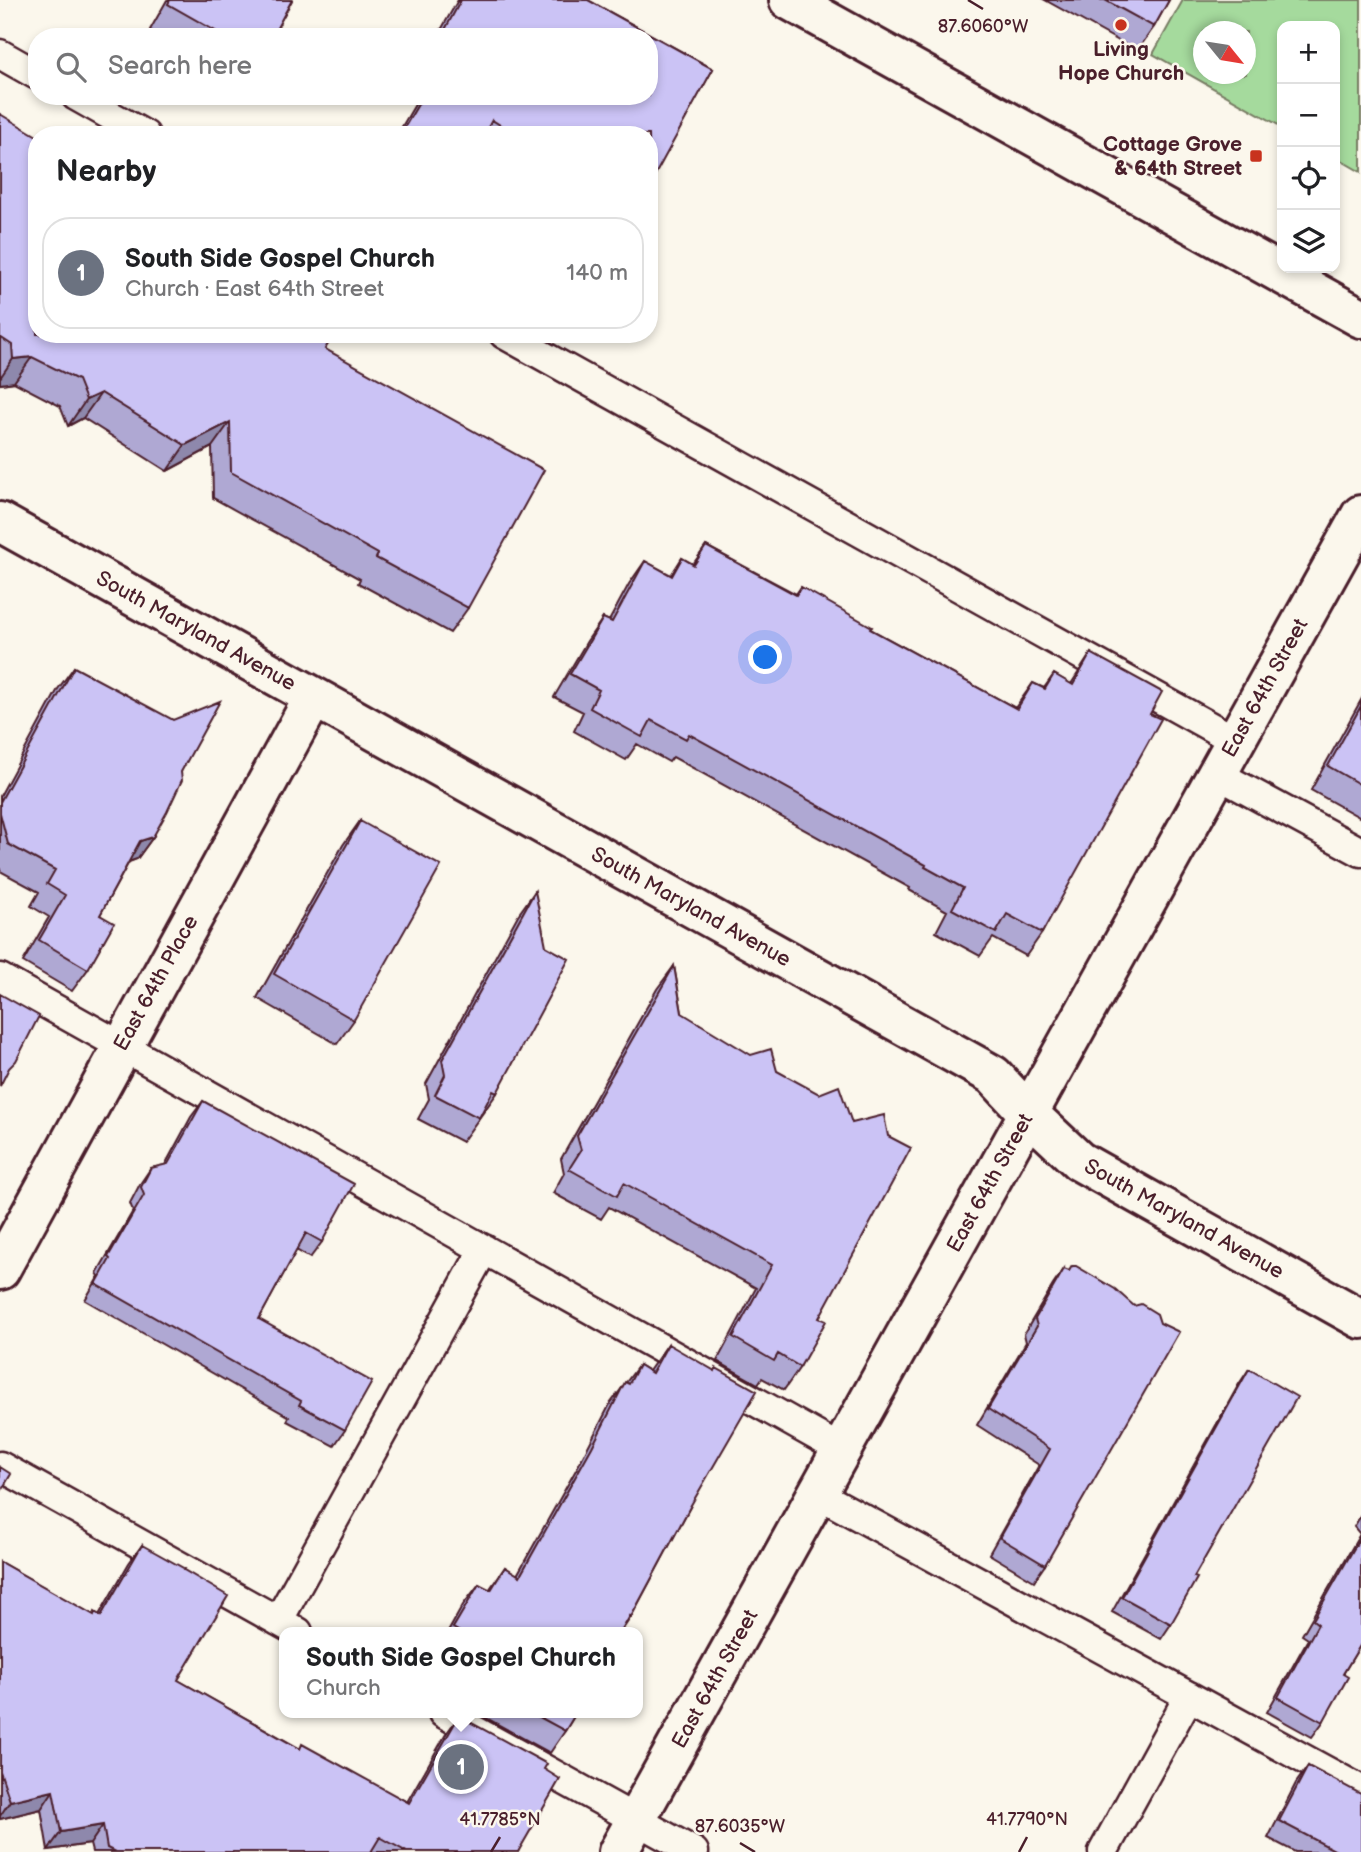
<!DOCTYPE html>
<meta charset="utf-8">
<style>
body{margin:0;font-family:"Balsamiq Sans",sans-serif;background:#f6f6f6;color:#202124}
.controls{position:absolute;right:21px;top:21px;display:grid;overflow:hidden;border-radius:14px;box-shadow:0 4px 10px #0003}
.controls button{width:63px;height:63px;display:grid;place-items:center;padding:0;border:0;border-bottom:2px solid #e0e0e0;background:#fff;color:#202124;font:35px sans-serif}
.compass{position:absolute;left:1193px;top:21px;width:63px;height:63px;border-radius:50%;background:#fff;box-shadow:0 4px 10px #0003;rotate:120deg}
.you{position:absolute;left:766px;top:658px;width:24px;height:24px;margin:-18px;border:5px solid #fff;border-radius:50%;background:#1a73e8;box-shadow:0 0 0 10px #1a73e833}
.badge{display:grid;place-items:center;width:46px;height:46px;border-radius:50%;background:#c8321e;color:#fff;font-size:23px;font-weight:700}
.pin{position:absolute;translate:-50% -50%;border:4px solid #fff;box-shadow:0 2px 7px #0006}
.popup{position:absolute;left:279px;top:1627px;width:364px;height:91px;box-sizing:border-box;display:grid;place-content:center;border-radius:14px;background:#fff;filter:drop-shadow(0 2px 5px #0005);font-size:23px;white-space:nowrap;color:#757577}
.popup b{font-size:26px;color:#202124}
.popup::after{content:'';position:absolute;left:50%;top:100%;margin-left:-14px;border:14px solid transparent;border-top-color:#fff}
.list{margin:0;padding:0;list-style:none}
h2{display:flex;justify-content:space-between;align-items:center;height:91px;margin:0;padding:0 28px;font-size:30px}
h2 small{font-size:23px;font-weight:400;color:#757577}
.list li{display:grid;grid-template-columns:46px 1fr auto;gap:21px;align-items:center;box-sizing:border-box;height:112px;margin:0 14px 14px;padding:0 14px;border:2px solid #e0e0e0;border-radius:28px}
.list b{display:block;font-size:26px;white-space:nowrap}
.list p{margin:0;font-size:23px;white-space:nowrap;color:#757577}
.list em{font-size:23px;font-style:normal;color:#757577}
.icon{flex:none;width:38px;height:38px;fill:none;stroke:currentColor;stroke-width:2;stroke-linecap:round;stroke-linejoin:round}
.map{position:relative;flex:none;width:1361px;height:1852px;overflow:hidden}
.search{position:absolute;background:#fff;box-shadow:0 4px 10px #0003;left:28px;top:28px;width:630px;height:77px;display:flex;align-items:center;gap:18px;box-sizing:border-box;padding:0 24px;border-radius:28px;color:#757577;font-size:26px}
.panel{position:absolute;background:#fff;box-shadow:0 4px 10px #0003;left:28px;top:126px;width:630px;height:217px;border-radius:28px}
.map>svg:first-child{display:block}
.green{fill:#a5da9d;stroke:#787c64;stroke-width:2;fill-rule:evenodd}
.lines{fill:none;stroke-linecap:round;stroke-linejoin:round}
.service-casing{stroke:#4a1f2b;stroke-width:33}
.minor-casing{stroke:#4a1f2b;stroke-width:44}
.secondary-casing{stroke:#4a1f2b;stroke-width:44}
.service{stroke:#fbf7ec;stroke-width:28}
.minor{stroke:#fbf7ec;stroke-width:38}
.secondary{stroke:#fbf7ec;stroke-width:38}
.wall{fill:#afa8d3;stroke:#4a1f2b;stroke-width:2}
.shaded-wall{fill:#8e88ac;stroke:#4a1f2b;stroke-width:2}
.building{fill:#cbc3f5;stroke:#4a1f2b;stroke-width:2}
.ticks{fill:none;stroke:#4a1f2b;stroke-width:2.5}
.poi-dot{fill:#c8321e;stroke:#fbf7ec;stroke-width:2.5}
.labels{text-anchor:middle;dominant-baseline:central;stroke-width:5;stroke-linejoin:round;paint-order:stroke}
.poi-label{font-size:21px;font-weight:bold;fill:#4a1f2b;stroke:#fbf7ec}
.street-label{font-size:21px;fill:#4a1f2b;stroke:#fbf7ec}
.ticks-label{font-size:18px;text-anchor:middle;fill:#4a1f2b;stroke:#fbf7ec;stroke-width:5;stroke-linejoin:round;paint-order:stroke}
</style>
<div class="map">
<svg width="1361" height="1852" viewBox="0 0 1361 1852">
<rect width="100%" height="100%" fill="#fbf7ec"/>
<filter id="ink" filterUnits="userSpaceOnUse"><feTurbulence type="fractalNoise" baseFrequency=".0143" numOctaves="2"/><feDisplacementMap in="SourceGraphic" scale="14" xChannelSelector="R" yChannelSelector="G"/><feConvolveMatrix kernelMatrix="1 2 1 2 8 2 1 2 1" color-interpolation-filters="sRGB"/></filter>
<g filter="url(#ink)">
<!-- green -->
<path class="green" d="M1183 0H1361V172L1335 157V26H1282V127L1153 54ZM1204 32H1246V74H1204Z"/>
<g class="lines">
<!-- service casing -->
<g class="service-casing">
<path id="service" d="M0 54 37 75
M76 96 145 135
M504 334 1236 741
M1217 774 1361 852
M0 978 842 1450
M0 1466 298 1632
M818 1494 1361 1790
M278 1621 484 1249
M443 1713 694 1852
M1103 1852 1189 1696"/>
</g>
<!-- minor casing -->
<g class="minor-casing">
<path id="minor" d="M0 522 993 1075 1029 1114 1079 1161 1361 1319
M0 1270 314 697
M618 1852 1361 515"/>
</g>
<!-- secondary casing -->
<g class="secondary-casing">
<path id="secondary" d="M789 0 1361 318"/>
</g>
<!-- service -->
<use href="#service" class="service"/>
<!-- minor -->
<use href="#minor" class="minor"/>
<!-- secondary -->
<use href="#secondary" class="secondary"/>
</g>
<!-- wall -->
<path class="wall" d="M167 0H292L272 37H162L150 30Z
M458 0H588L713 69 649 184V135H397L420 96H649V37H437Z
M1045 0H1169L1154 27 1137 51Z
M0 114 37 334 325 349 468 608 450 633 358 583 360 579 213 498 212 447 167 471 83 418 68 426 60 406 14 382 0 384Z
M706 546 796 594 801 587 870 629 1015 708 1033 683 1044 688 1054 674 1071 684 1091 653 1150 714 1042 933 1026 956 993 938 980 956 936 932 947 911 909 890 910 888 673 757 669 762 637 744 626 760 574 731 583 712 554 697 587 641 603 618 609 621 629 584 645 561 671 575 682 558 693 564Z
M74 667 181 772 153 837 137 859 129 862 100 915 88 969 72 991 23 962 49 917 31 906 39 892 0 871V796L58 689Z
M1361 700V818L1311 790Z
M360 821 354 1020 337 1044 257 998 343 845Z
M535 891 497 1093 462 1142 418 1119 429 1099 426 1084 518 915Z
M674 966 682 1013 819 1318 800 1367 784 1390 762 1378 758 1384 717 1361 756 1288 609 1207 601 1219 553 1193 564 1173 561 1159 657 989Z
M203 1101 322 1242 310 1258 296 1250 259 1319 345 1430 334 1446 287 1421 289 1417 85 1300 99 1276 97 1273 133 1211 130 1203 140 1184 151 1168 165 1165 191 1117Z
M1064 1269 1045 1565 1034 1581 989 1554 1039 1465 977 1425 1026 1342 1024 1334 1053 1285Z
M668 1344 691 1505 631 1617 621 1632H448L463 1605 479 1584 489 1590 505 1567 517 1575 577 1468 610 1404 639 1365 649 1371Z
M1249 1369 1171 1624 1161 1639 1112 1612 1239 1384Z
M1361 1515V1644L1343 1674 1323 1722 1312 1737 1267 1712 1308 1639 1302 1635 1360 1534 1354 1527Z
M142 1545 178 1680 299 1748 407 1802 446 1734 459 1716 544 1769 518 1852H92L90 1844 48 1850 41 1809 0 1819V1562L93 1615H99L129 1563Z
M477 1713H576L565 1731 550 1753Z
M1308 1766 1361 1852H1295L1268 1838 1296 1783Z"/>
<!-- shaded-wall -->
<path class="shaded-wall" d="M32 357 14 382 0 384V378L13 359Z
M101 393 83 418 68 426 86 400Z
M230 422 212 447 167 471 185 445Z
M153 837 137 859 125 863 140 841Z
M53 1791 41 1809 0 1819V1816L10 1801Z
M103 1825 90 1844 48 1850 61 1832Z"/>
<!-- building -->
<path class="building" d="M170 0H292L272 37H226L168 4Z
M461 0H588L713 69 650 184 649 135H516L492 120 484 135H400L423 96H649V37H441Z
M1105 0H1169L1154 27Z
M0 114 37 136V334H317L330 341 325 349 544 470 468 608 376 558 378 554 231 472 230 422 185 445 101 393 86 400 78 380 32 357 13 359 12 345 0 337Z
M706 546 796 595 801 587 872 627 870 629 1017 709 1033 683 1045 689 1054 674 1073 685 1091 653 1162 692 1150 714 1161 719 1042 933 1007 914 996 933 952 909 963 888 925 867 926 865 689 734 686 739 651 720 642 737 590 708 599 690 570 674 603 618 612 622 645 561 672 576 682 558 694 565Z
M74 667 173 720 220 701 181 772 182 780 167 812 153 837 140 841 100 915 114 923 88 969 39 940 65 895 47 884 55 870 8 844 0 813V802Z
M1361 706V785L1328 766Z
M360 821 441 866 354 1020 274 974Z
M535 891 546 946 569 959 497 1093 493 1091 479 1118 435 1095 445 1075 442 1060Z
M674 966 682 1013 751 1055 771 1049 777 1071 819 1094 839 1086 852 1123 884 1115 888 1136 911 1148 819 1318 826 1321 800 1367 778 1354 774 1361 733 1337 772 1265 624 1183 617 1196 569 1169 581 1150 577 1136Z
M0 994 39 1016 16 1061 9 1068 0 1086Z
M203 1101 354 1184 322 1242 306 1233 259 1319 372 1382 345 1430 299 1405 301 1401 96 1284 110 1259 108 1257 144 1195 141 1187 151 1168 168 1164Z
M1072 1266H1076L1115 1289 1134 1306 1141 1304 1157 1314 1160 1323 1179 1332 1045 1565 1000 1538 1050 1449 988 1409 1037 1326 1035 1319 1064 1269 1069 1271Z
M668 1344 715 1371 716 1368 757 1391 691 1505 631 1617 630 1616 621 1632H460L453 1628 479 1584 491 1590 505 1567 520 1576 592 1447 625 1382 629 1384 639 1365 652 1373Z
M1249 1369 1297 1397 1194 1577 1197 1578 1171 1624 1122 1597Z
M0 1467 11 1474 0 1493Z
M1361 1536V1644L1343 1674 1348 1677 1323 1722 1278 1697 1318 1624 1313 1620Z
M142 1545 185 1569 184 1570 228 1596 178 1680 300 1749 302 1744 409 1803 459 1716 547 1764 544 1769 560 1779 518 1852H407L380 1837 371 1852H115L107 1848 103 1825 61 1832 53 1791 10 1801 0 1771V1562L94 1615 95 1612 101 1616Z
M532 1713H576L565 1731Z
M1308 1766 1361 1794V1852H1338L1279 1821Z"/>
</g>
<!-- ticks -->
<path class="ticks" d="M968 0 983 9M740 1843 755 1852M491 1852 500 1837M1019 1852 1027 1837"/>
<!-- markers -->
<g class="poi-dot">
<circle cx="1121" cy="25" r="7"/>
<rect x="1249" y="149" width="14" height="14" rx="3.5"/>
</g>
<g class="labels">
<!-- poi labels -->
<g class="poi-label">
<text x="1121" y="49">Living<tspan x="1121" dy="24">Hope Church</tspan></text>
<text x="1242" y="144" text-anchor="end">Cottage Grove<tspan x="1242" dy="24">&amp; 64th Street</tspan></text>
</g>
<!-- street labels -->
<g class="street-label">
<text transform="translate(196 631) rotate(29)">South Maryland Avenue</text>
<text transform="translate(1265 688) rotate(-61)">East 64th Street</text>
<text transform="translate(691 907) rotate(29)">South Maryland Avenue</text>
<text transform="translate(156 983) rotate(-61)">East 64th Place</text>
<text transform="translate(990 1183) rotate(-61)">East 64th Street</text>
<text transform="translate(1184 1219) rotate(29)">South Maryland Avenue</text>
<text transform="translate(715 1679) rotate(-61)">East 64th Street</text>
</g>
</g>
<g class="ticks-label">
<text x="983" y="32">87.6060°W</text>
<text x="500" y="1825">41.7785°N</text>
<text x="1027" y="1825">41.7790°N</text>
<text x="740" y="1832">87.6035°W</text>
</g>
</svg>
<div class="controls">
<button>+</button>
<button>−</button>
<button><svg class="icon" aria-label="locate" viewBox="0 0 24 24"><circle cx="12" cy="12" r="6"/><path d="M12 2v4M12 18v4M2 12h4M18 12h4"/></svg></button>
<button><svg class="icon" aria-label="layers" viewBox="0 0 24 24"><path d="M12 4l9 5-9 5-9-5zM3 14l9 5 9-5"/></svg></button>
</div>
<svg class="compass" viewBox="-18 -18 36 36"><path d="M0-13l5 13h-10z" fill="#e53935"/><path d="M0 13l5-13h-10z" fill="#757577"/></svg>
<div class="you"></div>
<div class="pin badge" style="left:461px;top:1767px;background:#6b7280">1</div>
<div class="popup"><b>South Side Gospel Church</b>Church</div>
<div class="search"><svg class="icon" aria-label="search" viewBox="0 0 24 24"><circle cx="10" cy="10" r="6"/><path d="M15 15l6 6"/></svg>Search here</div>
<section class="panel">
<h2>Nearby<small></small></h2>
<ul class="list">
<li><span class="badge" style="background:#6b7280">1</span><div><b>South Side Gospel Church</b><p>Church · East 64th Street</p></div><em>140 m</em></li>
</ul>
</section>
</div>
